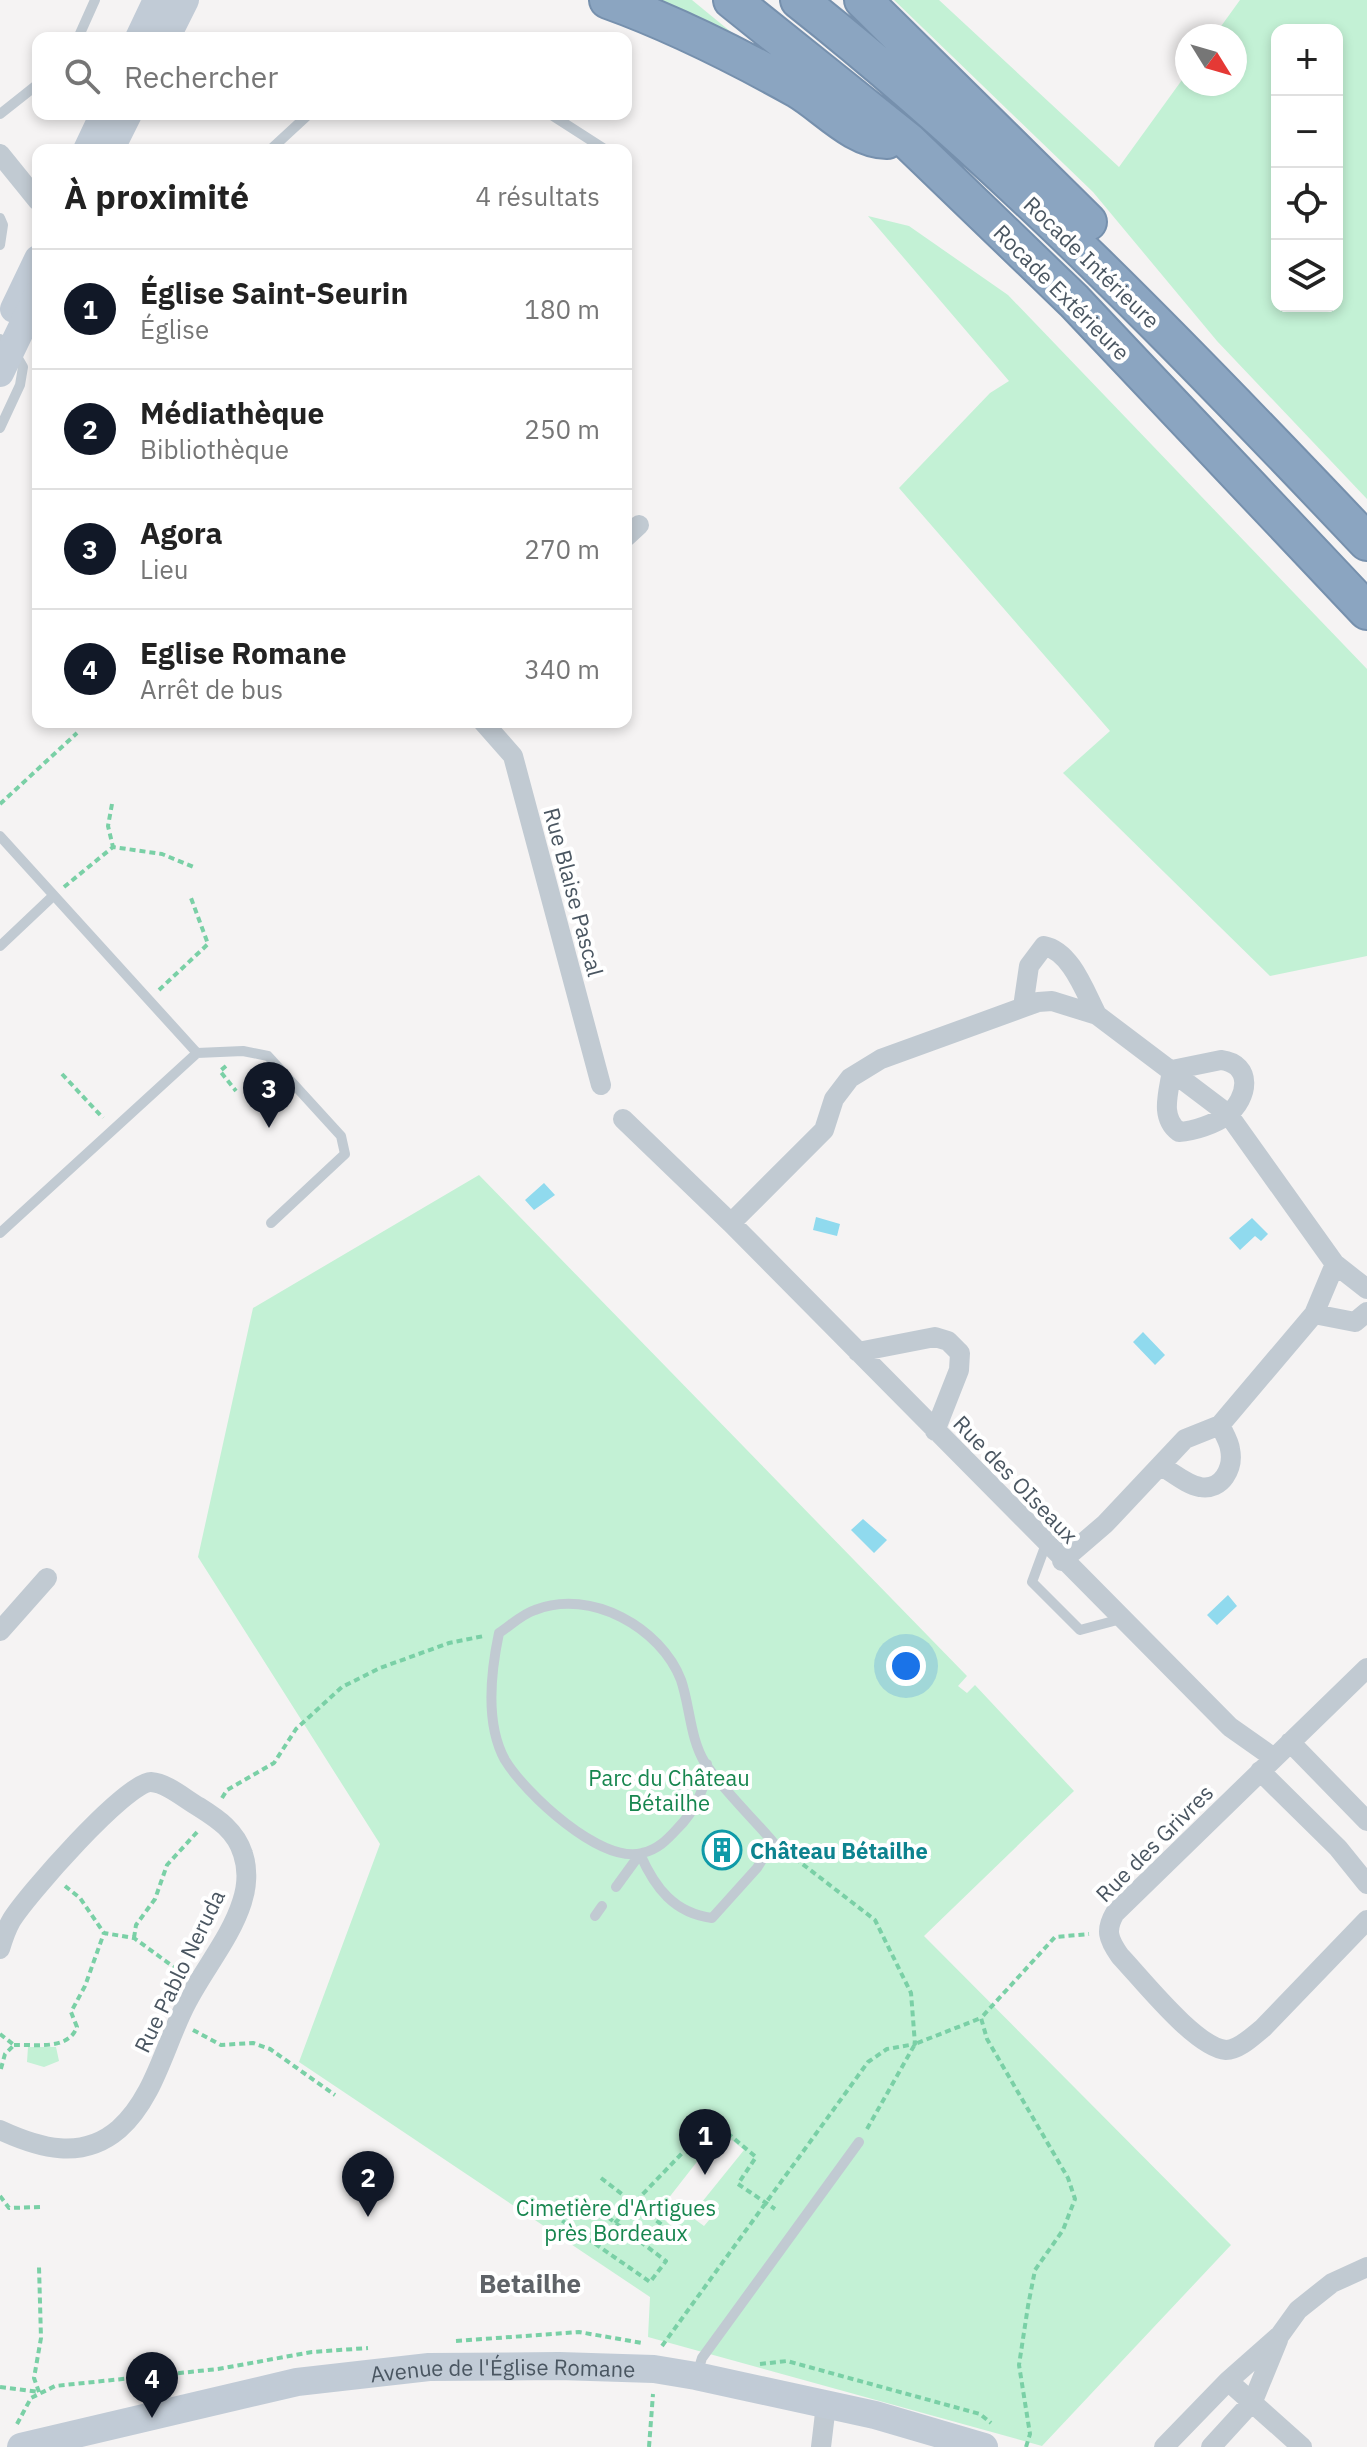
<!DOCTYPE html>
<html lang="fr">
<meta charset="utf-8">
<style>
body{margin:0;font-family:"IBM Plex Sans",sans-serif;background:#f2f2f2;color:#222}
.controls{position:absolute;right:24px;top:24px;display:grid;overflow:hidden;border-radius:16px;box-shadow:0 4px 12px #0003}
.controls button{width:72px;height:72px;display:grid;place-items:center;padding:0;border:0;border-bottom:2px solid #e0e0e0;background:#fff;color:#222;font:40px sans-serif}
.compass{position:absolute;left:1175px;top:24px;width:72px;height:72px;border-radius:50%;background:#fff;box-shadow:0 4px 12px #0003;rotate:127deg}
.you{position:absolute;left:906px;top:1666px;width:28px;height:28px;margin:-20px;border:6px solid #fff;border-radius:50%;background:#1a73e8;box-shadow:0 0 0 12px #1a73e833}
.badge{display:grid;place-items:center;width:52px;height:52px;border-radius:50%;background:#111827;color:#fff;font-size:26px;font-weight:700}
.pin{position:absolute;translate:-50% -66px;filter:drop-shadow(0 2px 4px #0008)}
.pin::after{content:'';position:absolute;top:42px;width:28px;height:24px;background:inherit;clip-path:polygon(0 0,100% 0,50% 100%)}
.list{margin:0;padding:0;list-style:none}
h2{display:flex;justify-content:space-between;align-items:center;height:104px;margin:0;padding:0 32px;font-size:34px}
h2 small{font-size:26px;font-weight:400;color:#767676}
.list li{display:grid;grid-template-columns:52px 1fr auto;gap:24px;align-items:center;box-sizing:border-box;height:120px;padding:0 32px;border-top:2px solid #e0e0e0}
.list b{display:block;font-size:30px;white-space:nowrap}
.list p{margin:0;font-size:26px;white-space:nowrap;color:#767676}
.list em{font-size:26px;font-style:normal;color:#767676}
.icon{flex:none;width:44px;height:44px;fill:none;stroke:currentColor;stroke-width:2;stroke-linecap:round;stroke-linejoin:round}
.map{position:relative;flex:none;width:1367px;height:2447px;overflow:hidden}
.search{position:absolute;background:#fff;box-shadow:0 4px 12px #0003;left:32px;top:32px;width:600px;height:88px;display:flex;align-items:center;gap:20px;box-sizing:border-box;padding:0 28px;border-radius:16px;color:#767676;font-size:30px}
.panel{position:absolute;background:#fff;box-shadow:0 4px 12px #0003;left:32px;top:144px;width:600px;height:584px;border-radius:16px}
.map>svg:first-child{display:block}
.green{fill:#c3f1d5;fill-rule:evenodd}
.water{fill:#90daee}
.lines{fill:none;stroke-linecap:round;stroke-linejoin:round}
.highway-casing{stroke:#7690ad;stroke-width:40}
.path{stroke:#7ad0a6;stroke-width:4;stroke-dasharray:6 4;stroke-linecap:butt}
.lane{stroke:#c1cad2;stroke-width:10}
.street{stroke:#c1cad2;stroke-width:20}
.secondary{stroke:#c1cbd6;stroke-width:28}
.highway{stroke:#8ba5c1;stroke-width:36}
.labels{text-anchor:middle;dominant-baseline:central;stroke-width:8;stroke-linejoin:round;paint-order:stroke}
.street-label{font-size:22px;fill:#4a5661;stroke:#fff}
.park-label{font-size:22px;fill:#17864f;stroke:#fff}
.culture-label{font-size:22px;font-weight:bold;fill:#0d838f;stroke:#fff;text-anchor:start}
.quarter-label{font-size:26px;font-weight:bold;fill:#5f6368;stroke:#fff}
</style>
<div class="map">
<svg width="1367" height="2447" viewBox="0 0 1367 2447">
<rect width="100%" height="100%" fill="#f5f3f3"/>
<!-- green -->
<path class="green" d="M639 0H692L731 32 733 38Z
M894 0H939L1119 167 1187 73V84H1235V36H1214L1240 0H1367V499L1217 341 1093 192ZM1337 30V306H1277V30Z
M868 216 909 226 1008 295 1367 669V956L1270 976 1063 773 1110 731 899 488 990 393 1009 381Z
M479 1175 967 1676 958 1686 967 1693 975 1685 1074 1791 924 1936 1231 2245 1042 2446 648 2337 650 2297 299 2062 380 1844 198 1557 253 1308ZM721 2131 744 2150 702 2202 715 2213 704 2226 689 2215 682 2223 670 2225 662 2217 664 2204Z
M28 2047H56L59 2061 44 2067 27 2062Z"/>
<!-- water -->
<path class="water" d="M544 1183 555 1195 534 1210 525 1200Z
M816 1217 840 1224 837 1236 813 1230Z
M1252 1218 1268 1234 1261 1241 1255 1236 1240 1250 1229 1238Z
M1143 1332 1165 1355 1155 1365 1133 1342Z
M863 1519 887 1540 874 1553 851 1530Z
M1228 1595 1237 1606 1217 1625 1207 1615Z"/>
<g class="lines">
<!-- highway casing -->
<g class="highway-casing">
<path id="highway" d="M608 0C675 24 736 55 797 89 826 106 853 139 887 140
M732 0 908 141 1074 301 1367 611
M799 0C1005 163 1187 352 1367 542
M863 0 1088 222"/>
</g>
<!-- path -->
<path class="path" d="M0 804 77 733
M112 804 108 826 113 847
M64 887 113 847 162 854 196 868
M159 990 208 944 191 898
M226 1066 220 1071 236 1091
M62 1074 103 1118
M222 1798 227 1790 274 1763 296 1729 342 1687 380 1668 449 1643 484 1636
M65 1886 80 1898 104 1933 134 1938 182 1973
M134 1938 136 1925 155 1899 167 1865 198 1831
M193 2030 221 2045 253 2043 270 2049 335 2095
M0 2034 14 2045 5 2054 0 2072
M14 2045C35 2044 68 2051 77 2027L71 2012 85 1986 104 1933
M867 2129 915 2044 981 2018
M601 2178 670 2231
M0 2196 9 2208 40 2207
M554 2215 650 2282 666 2261 581 2197
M615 2223 713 2121 756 2157 738 2184 775 2209
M456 2341 579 2332 642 2343
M662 2346 868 2062 887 2049 915 2044 911 1993 875 1920 783 1849
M760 2364 787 2361 980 2414 991 2423
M0 2387 39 2392
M39 2392 34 2378 41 2338 39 2267
M17 2424 31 2398 55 2386 218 2369 312 2352 368 2348
M649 2447 653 2394
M1026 2447 1030 2434 1019 2365 1028 2306 1035 2270 1063 2230 1075 2199 1068 2178 987 2039 981 2018 1055 1937 1089 1934"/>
<!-- lane -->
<path class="lane" d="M78 38 95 0
M425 38H430
M0 114 38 84
M550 114 606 150
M270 150 309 114
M0 218 3 225 0 245
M0 339 12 348 23 367 20 385 0 428
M0 836 197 1053 0 1233
M0 946 53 896
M197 1053 243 1051 268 1056 341 1136 345 1154 271 1223
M1046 1544 1032 1582 1080 1630 1121 1619
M616 1887 640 1854C655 1888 674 1913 712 1918L757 1868 773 1842C751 1816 724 1791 705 1763 690 1739 690 1706 681 1680 661 1628 591 1588 535 1610 522 1614 510 1626 499 1633 491 1671 485 1724 505 1760 525 1793 600 1864 642 1853 657 1850 667 1840 677 1829 694 1812 706 1789 707 1764
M595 1916 602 1906
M697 2374 702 2358 859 2142"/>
<!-- street -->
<path class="street" d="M0 154 38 201
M626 537 639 525
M483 722 513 756 601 1085
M1023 1007 1029 966 1044 946C1071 951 1085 992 1097 1015
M1221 1060C1253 1064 1249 1098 1227 1115 1215 1124 1194 1131 1179 1132 1159 1117 1169 1092 1172 1070Z
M623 1119 731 1223 1230 1727 1274 1758
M731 1223 824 1130 834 1099 850 1078 881 1059 1038 1002 1052 1001 1097 1015 1228 1114 1335 1264 1314 1314 1220 1425 1185 1439 1105 1524 1062 1561
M1335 1264 1367 1289
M1314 1314 1355 1322 1367 1312
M858 1352 935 1337 948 1341 960 1353 959 1370 935 1431
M1161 1466C1172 1472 1187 1485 1200 1487 1222 1491 1234 1468 1230 1449 1229 1441 1223 1432 1220 1425
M0 1631 47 1578
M1367 1668 1115 1913C1105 1930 1108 1939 1120 1956 1141 1978 1196 2048 1226 2050 1239 2050 1253 2036 1263 2028L1367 1920
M1290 1742 1367 1821
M1260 1771 1338 1848 1367 1884
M0 1949C3 1939 6 1930 11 1921 25 1897 127 1781 151 1782 167 1783 185 1799 199 1807 218 1819 236 1831 243 1854 248 1869 247 1887 242 1902 231 1937 204 1969 187 2002 165 2043 155 2097 119 2129 82 2161 39 2148 0 2130
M1228 2381 1302 2447
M821 2447 826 2405
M1164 2447 1228 2381 1280 2335 1298 2310 1332 2283 1367 2267
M1211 2447 1253 2401 1278 2340"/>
<!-- secondary -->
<g class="secondary">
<path d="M139 38 157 0"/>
<path d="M166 38 185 0"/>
<path d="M87 150 104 114"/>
<path d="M110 150 128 114"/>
<path d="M14 309 38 259"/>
<path d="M0 373 38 294"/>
<path id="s1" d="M21 2447 297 2382 429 2367 559 2366 654 2369 696 2376 875 2415 984 2447"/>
</g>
<!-- highway -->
<use href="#highway" class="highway"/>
</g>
<!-- icons -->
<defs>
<g id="building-ring" transform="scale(2)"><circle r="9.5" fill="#fff" stroke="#0f9aa8" stroke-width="1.5"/><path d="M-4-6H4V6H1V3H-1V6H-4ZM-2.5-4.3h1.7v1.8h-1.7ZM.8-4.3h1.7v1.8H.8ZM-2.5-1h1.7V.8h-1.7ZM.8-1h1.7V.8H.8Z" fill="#0f9aa8"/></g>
</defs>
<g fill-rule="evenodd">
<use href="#building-ring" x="722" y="1850"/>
</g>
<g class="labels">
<!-- street labels -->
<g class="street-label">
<text transform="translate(1092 262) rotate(44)">Rocade Intérieure</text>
<text transform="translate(1062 292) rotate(45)">Rocade Extérieure</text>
<text transform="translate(574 892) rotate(75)">Rue Blaise Pascal</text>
<text transform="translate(1016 1479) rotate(46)">Rue des OIseaux</text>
<text transform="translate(1154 1843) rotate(-45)">Rue des Grivres</text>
<text transform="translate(179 1971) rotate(-64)">Rue Pablo Neruda</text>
<text stroke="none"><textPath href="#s1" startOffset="490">Avenue de l'Église Romane</textPath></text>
</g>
<!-- park labels -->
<g class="park-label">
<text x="669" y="1777">Parc du Château<tspan x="669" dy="25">Bétailhe</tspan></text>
<text x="616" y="2207">Cimetière d'Artigues<tspan x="616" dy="25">près Bordeaux</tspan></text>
</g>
<!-- culture labels -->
<g class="culture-label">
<text x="750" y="1850">Château Bétailhe</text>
</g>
<!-- quarter labels -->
<g class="quarter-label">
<text x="530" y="2283">Betailhe</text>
</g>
</g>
</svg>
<div class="controls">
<button>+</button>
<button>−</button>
<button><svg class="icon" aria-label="locate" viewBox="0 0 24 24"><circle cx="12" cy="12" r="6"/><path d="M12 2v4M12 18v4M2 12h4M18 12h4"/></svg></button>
<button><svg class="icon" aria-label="layers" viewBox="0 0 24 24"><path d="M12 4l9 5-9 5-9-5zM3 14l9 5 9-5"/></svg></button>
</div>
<svg class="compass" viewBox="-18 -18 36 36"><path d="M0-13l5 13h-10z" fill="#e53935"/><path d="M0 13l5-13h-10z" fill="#767676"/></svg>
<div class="you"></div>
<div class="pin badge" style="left:705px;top:2175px">1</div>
<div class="pin badge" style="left:368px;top:2217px">2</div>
<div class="pin badge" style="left:269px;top:1128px">3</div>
<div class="pin badge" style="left:152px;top:2418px">4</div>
<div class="search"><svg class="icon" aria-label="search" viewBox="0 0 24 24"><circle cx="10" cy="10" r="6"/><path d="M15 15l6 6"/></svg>Rechercher</div>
<section class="panel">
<h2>À proximité<small>4 résultats</small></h2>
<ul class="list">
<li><span class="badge">1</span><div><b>Église Saint-Seurin</b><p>Église</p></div><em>180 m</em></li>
<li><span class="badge">2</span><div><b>Médiathèque</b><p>Bibliothèque</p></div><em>250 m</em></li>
<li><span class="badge">3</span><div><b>Agora</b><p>Lieu</p></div><em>270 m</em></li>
<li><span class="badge">4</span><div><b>Eglise Romane</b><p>Arrêt de bus</p></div><em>340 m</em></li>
</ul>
</section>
</div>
